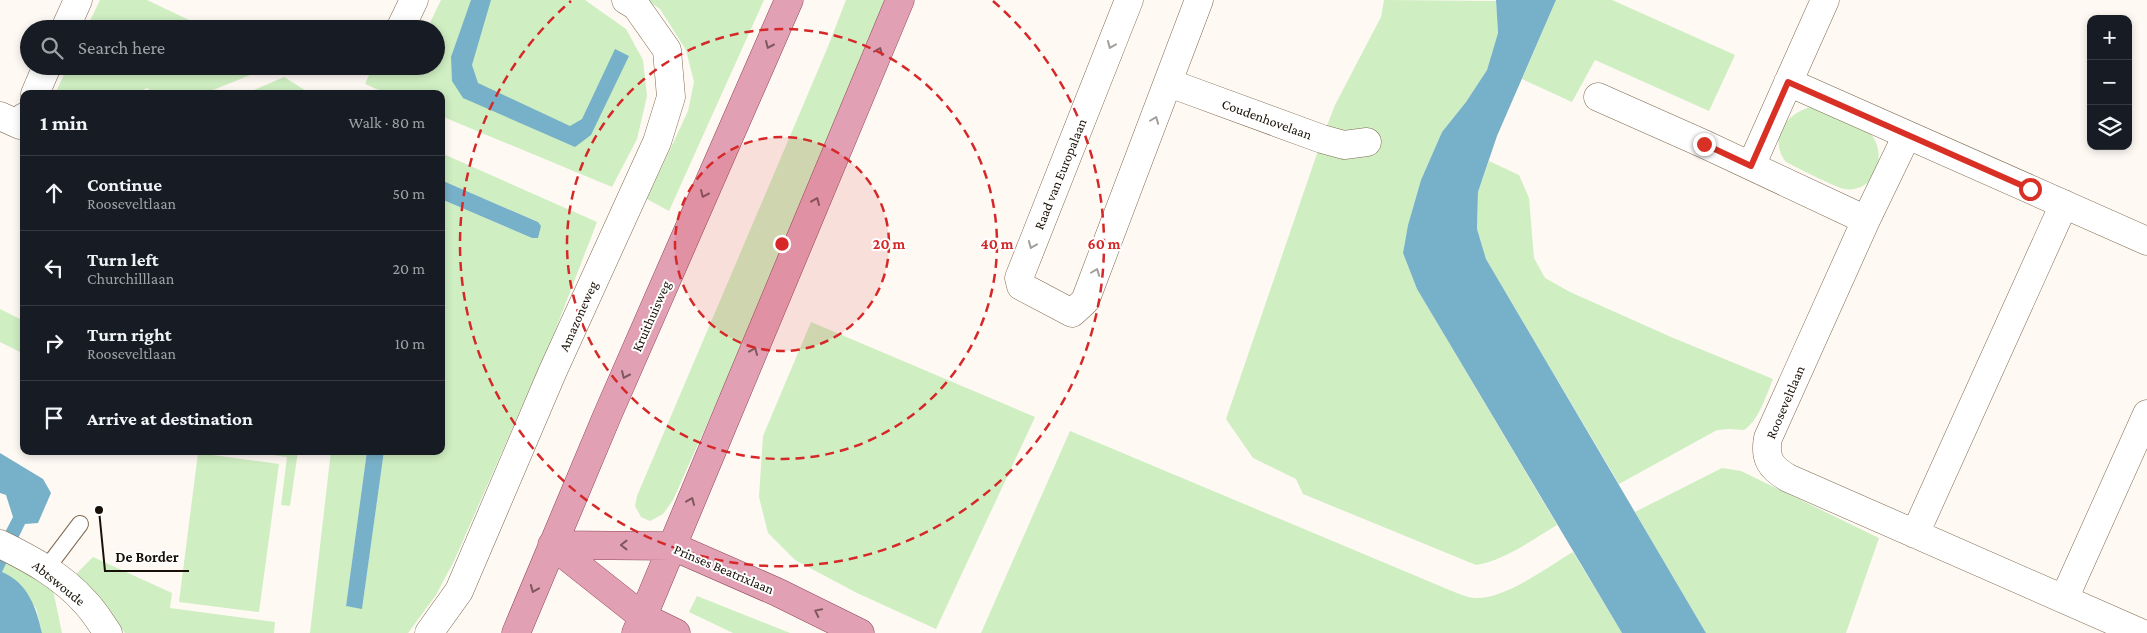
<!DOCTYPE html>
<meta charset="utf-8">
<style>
body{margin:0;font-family:"Crimson Pro",serif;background:#20242c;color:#f1f3f6}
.controls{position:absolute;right:15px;top:15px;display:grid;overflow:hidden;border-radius:10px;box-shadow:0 2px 8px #0003}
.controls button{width:45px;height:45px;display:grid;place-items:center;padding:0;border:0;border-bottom:1px solid #363941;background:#171b24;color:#f1f3f6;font:25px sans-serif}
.stop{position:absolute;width:15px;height:15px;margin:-11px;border:4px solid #d93025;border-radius:50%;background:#fff}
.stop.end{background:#d93025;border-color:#fff;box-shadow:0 1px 5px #0008}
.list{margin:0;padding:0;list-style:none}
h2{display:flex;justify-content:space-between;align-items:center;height:65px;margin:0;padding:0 20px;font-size:21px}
h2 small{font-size:16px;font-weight:400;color:#9ea1a6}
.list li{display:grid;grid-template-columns:32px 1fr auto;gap:15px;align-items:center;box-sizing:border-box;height:75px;padding:0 20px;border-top:1px solid #363941}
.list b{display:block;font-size:19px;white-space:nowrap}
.list p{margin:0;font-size:16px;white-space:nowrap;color:#9ea1a6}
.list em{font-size:16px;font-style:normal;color:#9ea1a6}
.icon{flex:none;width:28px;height:28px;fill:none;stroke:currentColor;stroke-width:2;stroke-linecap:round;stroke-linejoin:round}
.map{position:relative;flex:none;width:2147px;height:633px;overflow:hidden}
.search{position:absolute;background:#171b24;box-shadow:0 2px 8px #0003;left:20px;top:20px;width:425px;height:55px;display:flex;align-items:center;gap:12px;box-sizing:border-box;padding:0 18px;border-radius:28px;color:#9ea1a6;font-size:19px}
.panel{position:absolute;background:#171b24;box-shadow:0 2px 8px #0003;left:20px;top:90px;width:425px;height:365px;border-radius:10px}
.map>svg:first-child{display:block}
.green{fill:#cfeec2}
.water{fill:#77b1c9}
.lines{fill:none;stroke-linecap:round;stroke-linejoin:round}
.lane-casing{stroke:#7e6950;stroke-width:18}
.street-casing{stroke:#7e6950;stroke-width:29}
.primary-casing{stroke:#8f4557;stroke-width:29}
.lane{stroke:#fff;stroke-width:16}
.street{stroke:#fff;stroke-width:28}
.primary{stroke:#e2a0b4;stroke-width:28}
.oneway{stroke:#7e585e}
.oneway2{stroke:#a3a09c}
.route{stroke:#d93025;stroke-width:6}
.ring{fill:none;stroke:#d62828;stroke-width:2.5;stroke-dasharray:9 6}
.labels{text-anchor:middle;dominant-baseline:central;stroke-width:4;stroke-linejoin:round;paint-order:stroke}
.street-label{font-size:14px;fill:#191107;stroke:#fff}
.centre{fill:#d62828;stroke:#fff;stroke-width:2.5}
.ring-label{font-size:15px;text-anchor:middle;font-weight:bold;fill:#d62828;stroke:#fff;stroke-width:4;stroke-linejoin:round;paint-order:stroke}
.leader{fill:none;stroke:#191107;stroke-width:2}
.callout-dot{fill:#191107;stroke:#fff;stroke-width:2}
.callout-label{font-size:15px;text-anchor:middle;font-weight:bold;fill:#191107;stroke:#fff;stroke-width:4;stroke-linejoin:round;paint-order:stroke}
</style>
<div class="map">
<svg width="2147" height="633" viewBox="0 0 2147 633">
<rect width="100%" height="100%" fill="#fef9f3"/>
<!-- green -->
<path class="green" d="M100 0H147L208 29H86Z
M441 0H585L626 29 643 60 647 96 637 139 612 187 441 116V94H388L365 84 373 66H399L407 70 409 66H436V29H427Z
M647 0H764L669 211 647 199 688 111 694 82 686 50 660 9Z
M846 0H891L775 272 673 500 663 514 650 521 641 517 635 506 637 496 827 49Z
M1384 0 1496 1 1498 33 1487 70 1466 102 1442 132 1421 180 1408 225 1403 253 1417 289 1557 525C1532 540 1505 560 1476 565L1303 494 1296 479 1253 458 1226 419 1322 139 1335 105 1381 17Z
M1556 0H1612L1735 55 1709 111 1595 60 1572 102 1522 79Z
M68 66H273L203 94H150L148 88 131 94H55Z
M284 77 311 94 247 93Z
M1815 106C1827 111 1863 125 1870 133 1889 154 1875 194 1844 189 1838 188 1788 164 1785 161 1767 136 1790 110 1815 106Z
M441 153 597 222 555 331 454 561 436 595 408 633H310L331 451H367L346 606 362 608 384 451H441V199L532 238 538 222 441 180Z
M1489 161 1519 175 1529 198 1534 258 1545 278 1570 292 1671 337 1773 379C1766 396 1759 420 1744 430L1729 429 1717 430 1619 484 1486 259 1477 229 1478 192Z
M0 309 24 321V354L0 342Z
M811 322 1035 417 936 629 857 593 795 560 768 533 759 497 763 436Z
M1070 431 1447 589C1455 592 1465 597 1474 598 1505 600 1547 567 1573 552L1622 633H981Z
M244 451H298L290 506 281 505 287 457Z
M198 453 279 464 259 612 179 602Z
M1722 468 1741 471 1879 538 1846 633H1706L1635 512Z
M93 557 172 593 170 608 275 622 274 633H125L94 593 76 574Z
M6 560 17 565 53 590 62 633H42L36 608 2 572Z
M697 596 790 633H733L689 612Z"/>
<!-- water -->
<path class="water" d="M471 0H491L472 65 478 83 570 126 582 119 615 49 629 56 591 135 575 147 463 98 452 81 451 57Z
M1496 0H1556L1497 136 1478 192 1477 229 1486 259 1706 633H1622L1417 289 1403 253 1408 225 1421 180 1442 132 1466 102 1487 70 1498 33Z
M441 180 538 222 541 226 538 238H532L441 199Z
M367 451H384L362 609 346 606Z
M0 453 43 479 51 493 38 523 25 524 2 572C28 583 36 607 42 633H0V542L13 517 6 495 0 493Z"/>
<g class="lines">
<!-- lane casing -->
<g class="lane-casing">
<path id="lane" d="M46 569 80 524"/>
</g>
<!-- street casing -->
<g class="street-casing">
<path id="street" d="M1129 0 1019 278 1021 286 1072 313 1085 301 1199 0
M65 29 78 0
M400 29 414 0
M1788 82 2147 241
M1169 83 1322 139 1344 145 1367 142
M35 94 47 66
M1598 97 1704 144 1866 220
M0 116 20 125 24 117
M1907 135 1866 220 1768 438C1764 459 1771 468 1788 478L2141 633
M1751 166 1825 0
M1915 534 2064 204
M0 544C31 559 62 576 85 602 94 611 101 623 108 633
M2064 599 2147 414
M429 633 459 591 552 373 657 142 671 97 667 50 636 6 626 0"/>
</g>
<!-- primary casing -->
<g class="primary-casing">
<path id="primary" d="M552 545 672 546 777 592 860 633
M552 545 643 617 676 633
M516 633 607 416 789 0
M636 633 900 0"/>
</g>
<!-- lane -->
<use href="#lane" class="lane"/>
<!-- street -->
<use href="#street" class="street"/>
<!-- primary -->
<use href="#primary" class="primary"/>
</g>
<!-- one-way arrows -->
<defs><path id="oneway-chevron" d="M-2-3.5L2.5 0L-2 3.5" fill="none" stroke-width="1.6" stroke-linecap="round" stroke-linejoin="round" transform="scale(1.25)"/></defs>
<g class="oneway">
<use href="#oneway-chevron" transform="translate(769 45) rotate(114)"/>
<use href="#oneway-chevron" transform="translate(879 51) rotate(-67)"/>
<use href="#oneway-chevron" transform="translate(704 194) rotate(114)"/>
<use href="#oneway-chevron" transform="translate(816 201) rotate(-67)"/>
<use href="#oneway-chevron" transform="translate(754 351) rotate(-67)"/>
<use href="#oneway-chevron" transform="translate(625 375) rotate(114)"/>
<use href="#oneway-chevron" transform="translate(691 501) rotate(-67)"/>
<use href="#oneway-chevron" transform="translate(624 545) rotate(-180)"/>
<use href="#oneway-chevron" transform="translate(534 589) rotate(112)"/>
<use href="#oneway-chevron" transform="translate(818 612) rotate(-154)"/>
</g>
<g class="oneway2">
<use href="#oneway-chevron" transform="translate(1111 45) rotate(112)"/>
<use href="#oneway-chevron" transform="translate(1155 120) rotate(-69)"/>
<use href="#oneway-chevron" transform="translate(1032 245) rotate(112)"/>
<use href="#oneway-chevron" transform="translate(1096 272) rotate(-69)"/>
</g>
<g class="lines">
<!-- route -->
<path class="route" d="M1704 144 1751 166 1788 82 2030 189"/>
</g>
<!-- distance rings -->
<circle cx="782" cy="244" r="107" fill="#d62828" fill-opacity=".12"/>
<g class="ring">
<circle cx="782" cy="244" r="107"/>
<circle cx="782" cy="244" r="215"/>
<path d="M993 1A322 322 0 1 1 571 1"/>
</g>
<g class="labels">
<!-- street labels -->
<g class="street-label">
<text transform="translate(1267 119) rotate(20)">Coudenhovelaan</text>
<text transform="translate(1060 174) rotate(-68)">Raad van Europalaan</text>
<text transform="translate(578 316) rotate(-66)">Amazoneweg</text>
<text transform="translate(651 316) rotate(-66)">Kruithuisweg</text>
<text transform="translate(1785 402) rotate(-67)">Rooseveltlaan</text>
<text transform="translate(724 569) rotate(23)">Prinses Beatrixlaan</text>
<text transform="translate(59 583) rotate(39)">Abtswoude</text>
</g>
</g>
<circle cx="782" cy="244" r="8" class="centre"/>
<g class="ring-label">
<text x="889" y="249">20 m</text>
<text x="997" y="249">40 m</text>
<text x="1104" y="249">60 m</text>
</g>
<!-- callouts -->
<path class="leader" d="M99 510L105 571H189"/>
<circle class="callout-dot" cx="99" cy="510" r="5"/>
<g class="callout-label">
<text x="147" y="562">De Border</text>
</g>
</svg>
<div class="controls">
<button>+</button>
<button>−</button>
<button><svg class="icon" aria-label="layers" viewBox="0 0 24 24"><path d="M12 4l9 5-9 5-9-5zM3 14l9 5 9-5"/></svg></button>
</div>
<div class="stop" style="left:2030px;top:189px"></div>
<div class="stop end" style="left:1704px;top:144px"></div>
<div class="search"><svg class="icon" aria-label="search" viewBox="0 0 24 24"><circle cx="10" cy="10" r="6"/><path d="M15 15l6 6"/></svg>Search here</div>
<section class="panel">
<h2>1 min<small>Walk · 80 m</small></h2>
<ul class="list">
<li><svg class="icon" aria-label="ahead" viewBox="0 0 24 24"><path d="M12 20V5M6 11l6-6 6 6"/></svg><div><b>Continue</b><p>Rooseveltlaan</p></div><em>50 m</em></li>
<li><svg class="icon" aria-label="left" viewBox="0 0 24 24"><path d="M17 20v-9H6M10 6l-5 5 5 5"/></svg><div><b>Turn left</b><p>Churchilllaan</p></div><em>20 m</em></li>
<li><svg class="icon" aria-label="right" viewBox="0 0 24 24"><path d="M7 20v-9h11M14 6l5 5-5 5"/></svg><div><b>Turn right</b><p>Rooseveltlaan</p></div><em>10 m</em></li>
<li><svg class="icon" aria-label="arrive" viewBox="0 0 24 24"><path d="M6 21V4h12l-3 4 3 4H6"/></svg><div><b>Arrive at destination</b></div></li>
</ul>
</section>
</div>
